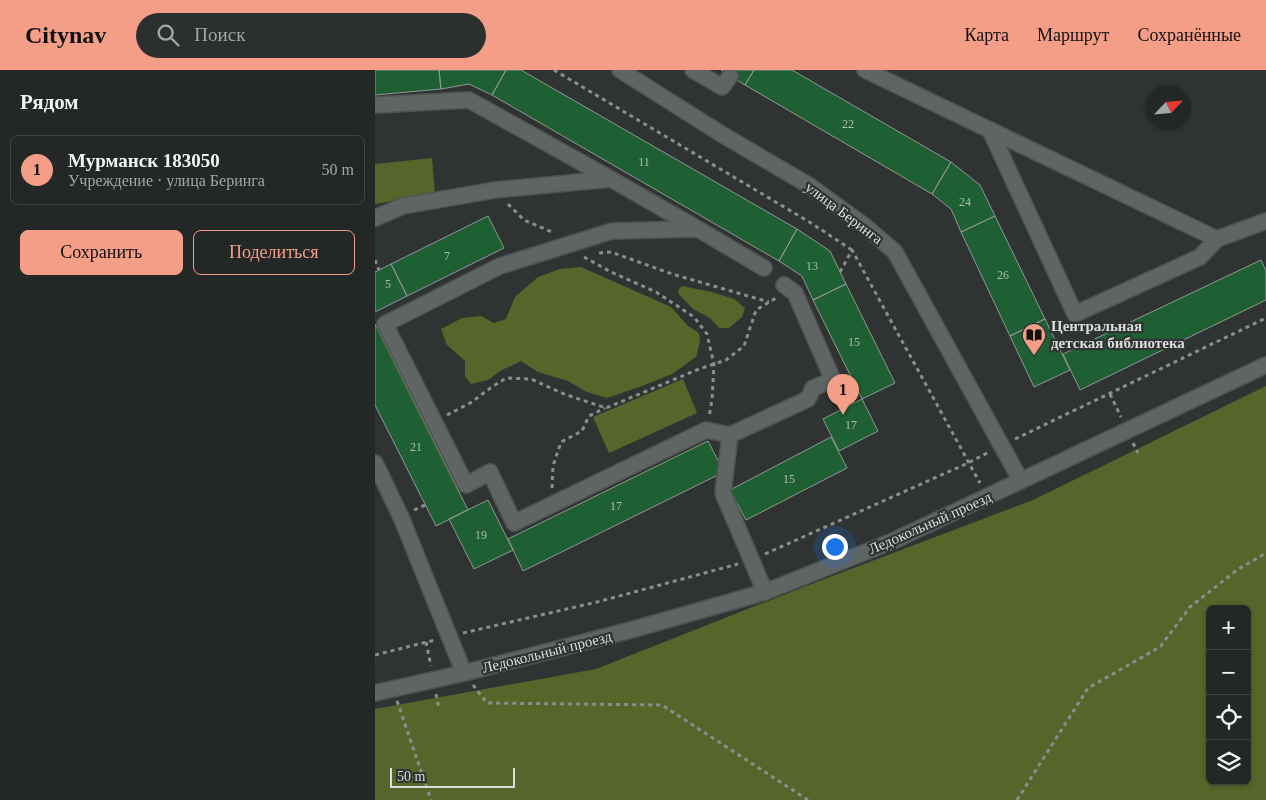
<!DOCTYPE html>
<html lang="ru">
<meta charset="utf-8">
<style>
body{margin:0;font-family:Georgia,serif;background:#2b2f2e;color:#f1f3f6}
.controls{position:absolute;right:15px;bottom:15px;display:grid;overflow:hidden;border-radius:8px;box-shadow:0 1px 4px #0004}
.controls button{width:45px;height:45px;display:grid;place-items:center;padding:0;border:0;border-bottom:1px solid #404443;background:#232726;color:#f1f3f6;font:25px sans-serif}
.compass{position:absolute;left:771px;top:15px;width:45px;height:45px;border-radius:50%;background:#232726;box-shadow:0 1px 4px #0004;rotate:64deg}
.scale{position:absolute;left:15px;bottom:12px;width:125px;box-sizing:border-box;padding-left:5px;border:2px solid #dadddc;border-top:0;font-size:14px;line-height:18px;white-space:nowrap;color:#dadddc;-webkit-text-stroke:4px #2f3433;paint-order:stroke}
.you{position:absolute;left:459px;top:476px;width:18px;height:18px;margin:-12px;border:4px solid #fff;border-radius:50%;background:#1a73e8;box-shadow:0 0 0 8px #1a73e833}
.badge{display:grid;place-items:center;width:32px;height:32px;border-radius:50%;background:#f49e88;color:#111;font-size:16px;font-weight:700}
.pin{position:absolute;translate:-50% -41px;filter:drop-shadow(0 1px 2px #0008)}
.pin::after{content:'';position:absolute;top:26px;width:18px;height:15px;background:inherit;clip-path:polygon(0 0,100% 0,50% 100%)}
.list{margin:0;padding:0;list-style:none}
h2{display:flex;justify-content:space-between;align-items:center;height:65px;margin:0;padding:0 20px;font-size:21px}
h2 small{font-size:16px;font-weight:400;color:#a3a5a7}
.list li{display:grid;grid-template-columns:32px 1fr auto;gap:15px;align-items:center;box-sizing:border-box;height:70px;margin:0 10px 10px;padding:0 10px;border:1px solid #404443;border-radius:8px}
.list b{display:block;font-size:19px;white-space:nowrap}
.list p{margin:0;font-size:16px;white-space:nowrap;color:#a3a5a7}
.list em{font-size:16px;font-style:normal;color:#a3a5a7}
.actions{display:flex;gap:10px;padding:15px 20px}
.actions a{flex:1;padding:11px 0;border:1px solid #f49e88;border-radius:8px;text-align:center;font-size:18px;color:#f49e88}
.actions .main{background:#f49e88;color:#111}
.icon{flex:none;width:28px;height:28px;fill:none;stroke:currentColor;stroke-width:2;stroke-linecap:round;stroke-linejoin:round}
.map{position:relative;flex:none;width:891px;height:730px;overflow:hidden}
header{display:flex;align-items:center;gap:30px;box-sizing:border-box;height:70px;padding:0 25px;background:#f49e88;color:#111}
header strong{font-size:24px}
nav{display:flex;gap:28px;margin-inline-start:auto;font-size:18px}
.search{width:350px;height:45px;background:#2b2f2e;display:flex;align-items:center;gap:12px;box-sizing:border-box;padding:0 18px;border-radius:28px;color:#a3a5a7;font-size:19px}
main{display:flex}
aside{flex:1;background:#232726}
.map>svg:first-child{display:block}
.green{fill:#56652a;fill-rule:evenodd}
.building{fill:#1e6034;stroke:#929793}
.lines{fill:none;stroke-linecap:round;stroke-linejoin:round}
.minor-casing{stroke:#4e5251;stroke-width:18}
.path{stroke:#8a8e8d;stroke-width:3;stroke-dasharray:4 4;stroke-linecap:butt}
.minor{stroke:#5f6563;stroke-width:15}
.labels{text-anchor:middle;dominant-baseline:central;stroke-width:4.5;stroke-linejoin:round;paint-order:stroke}
.number-label{font-size:12px;fill:#abbeb2}
.street-label{font-size:15px;fill:#dadddc;stroke:#2f3433}
.poi-label{font-size:15px;font-weight:bold;fill:#dadddc;stroke:#2f3433;text-anchor:start}
</style>
<header>
<strong>Citynav</strong>
<div class="search"><svg class="icon" aria-label="search" viewBox="0 0 24 24"><circle cx="10" cy="10" r="6"/><path d="M15 15l6 6"/></svg>Поиск</div>
<nav><a>Карта</a><a>Маршрут</a><a>Сохранённые</a></nav>
</header>
<main>
<aside>
<h2>Рядом<small></small></h2>
<ul class="list">
<li><span class="badge">1</span><div><b>Мурманск 183050</b><p>Учреждение · улица Беринга</p></div><em>50 m</em></li>
</ul>
<div class="actions"><a class="main">Сохранить</a><a>Поделиться</a></div>
</aside>
<div class="map">
<svg width="891" height="730" viewBox="0 0 891 730">
<rect width="100%" height="100%" fill="#2f3433"/>
<!-- green -->
<path class="green" d="M57 88 60 124 0 134V94Z
M206 197 296 237 313 256 324 263 325 272 321 287 297 304 267 316 232 328 212 322 193 311 163 302 146 291 125 301 113 310 96 314 90 306V291L72 275 66 259 87 248 106 246 119 253 131 249 140 227 163 207 185 199Z
M307 216 337 222 359 229 370 238 367 247 354 258H344L335 248 318 239 303 223 304 219Z
M308 309 322 343 234 383 218 347Z
M891 316V730H0V639L221 599 431 516 658 430ZM835 539H872V711H835Z"/>
<!-- building -->
<path class="building" d="M0 0H64L66 19 0 25Z
M64 0H131L117 25 94 14 66 19Z
M131 0H146L422 159 404 191 117 25Z
M346 0H379L370 15Z
M379 0H417L576 92 557 124 370 15Z
M576 92 605 115 620 146 586 162 576 139 557 124Z
M113 146 129 178 32 226 16 194Z
M620 146 670 249 635 266 586 162Z
M422 159 455 181 471 214 438 230 427 206 404 191Z
M886 190 891 201V230L705 320 688 284Z
M16 194 32 226 0 242V202Z
M471 214 520 313 487 329 438 230Z
M670 249 695 300 659 317 635 266Z
M0 254 93 440 61 456 0 335Z
M487 329 503 361 464 381 448 349Z
M456 367 472 398 371 450 355 420Z
M333 371 349 402 148 501 133 469Z
M113 430 138 480 99 499 74 449Z"/>
<g class="lines">
<!-- minor casing -->
<g class="minor-casing">
<path id="minor" d="M245 0 348 65 435 116 491 157 520 182 646 411
M318 0 347 17 355 6
M490 0 842 169 891 151
M0 35 94 30 236 109 323 159 237 161 125 196 10 254 91 415 115 402 139 453 331 360 355 365 348 423 390 522
M615 60 700 244 825 187 842 169
M0 148 28 136 120 120 236 109
M323 159 389 198
M355 365 433 329 438 318 458 310 420 223 409 215
M0 393 26 447 89 603
M0 623 89 603 256 560 390 522 518 471 891 295"/>
</g>
<!-- path -->
<path class="path" d="M179 0 436 153 477 180
M133 134 149 150 179 163
M224 183 236 182 297 204 394 232
M209 187 236 202 281 222 319 247 332 264 339 294 337 330 334 347
M0 190 4 200
M465 202 477 180 605 413
M735 324 746 347
M72 345 97 332 111 321 131 308 156 309 189 324 231 338 324 299 351 290 369 276 381 240 401 228
M640 369 891 248
M758 373 763 383
M177 418 178 396 186 372 207 361 214 346 230 338
M39 440 50 435
M390 484 593 393 614 382
M88 563 222 532 363 494
M51 572 56 596
M0 585 60 570
M98 615 112 633 287 635 433 730
M61 624 64 638
M22 631 56 730
M642 730 713 618 785 577 815 537 862 500 891 483"/>
<!-- minor -->
<use href="#minor" class="minor"/>
</g>
<!-- icons -->
<defs>
<g id="library-pin" transform="scale(1.25)"><path d="M0 17L-7.5 6A9.5 9.5 0 1 1 7.5 6Z" fill="#f49e88" stroke="#2f3433"/><path d="M-6-4Q-3-5.5-.7-3.5V5Q-3 3-6 4ZM6-4Q3-5.5 .7-3.5V5Q3 3 6 4Z" fill="#111"/></g>
</defs>
<g fill-rule="evenodd">
<use href="#library-pin" x="659" y="265"/>
</g>
<g class="labels">
<!-- number labels -->
<g class="number-label">
<text x="473" y="54">22</text>
<text x="269" y="92">11</text>
<text x="590" y="132">24</text>
<text x="72" y="186">7</text>
<text x="437" y="196">13</text>
<text x="628" y="205">26</text>
<text x="13" y="214">5</text>
<text x="479" y="272">15</text>
<text x="476" y="355">17</text>
<text x="41" y="377">21</text>
<text x="414" y="409">15</text>
<text x="241" y="436">17</text>
<text x="106" y="465">19</text>
</g>
<!-- street labels -->
<g class="street-label">
<text transform="translate(469 143) rotate(37)">улица Беринга</text>
<text transform="translate(555 453) rotate(-24)">Ледокольный проезд</text>
<text transform="translate(172 582) rotate(-14)">Ледокольный проезд</text>
</g>
<!-- poi labels -->
<g class="poi-label">
<text x="676" y="256">Центральная<tspan x="676" dy="17">детская библиотека</tspan></text>
</g>
</g>
</svg>
<div class="controls">
<button>+</button>
<button>−</button>
<button><svg class="icon" aria-label="locate" viewBox="0 0 24 24"><circle cx="12" cy="12" r="6"/><path d="M12 2v4M12 18v4M2 12h4M18 12h4"/></svg></button>
<button><svg class="icon" aria-label="layers" viewBox="0 0 24 24"><path d="M12 4l9 5-9 5-9-5zM3 14l9 5 9-5"/></svg></button>
</div>
<svg class="compass" viewBox="-18 -18 36 36"><path d="M0-13l5 13h-10z" fill="#e53935"/><path d="M0 13l5-13h-10z" fill="#a3a5a7"/></svg>
<div class="scale">50 m</div>
<div class="you"></div>
<div class="pin badge" style="left:468px;top:345px">1</div>
</div>
</main>
